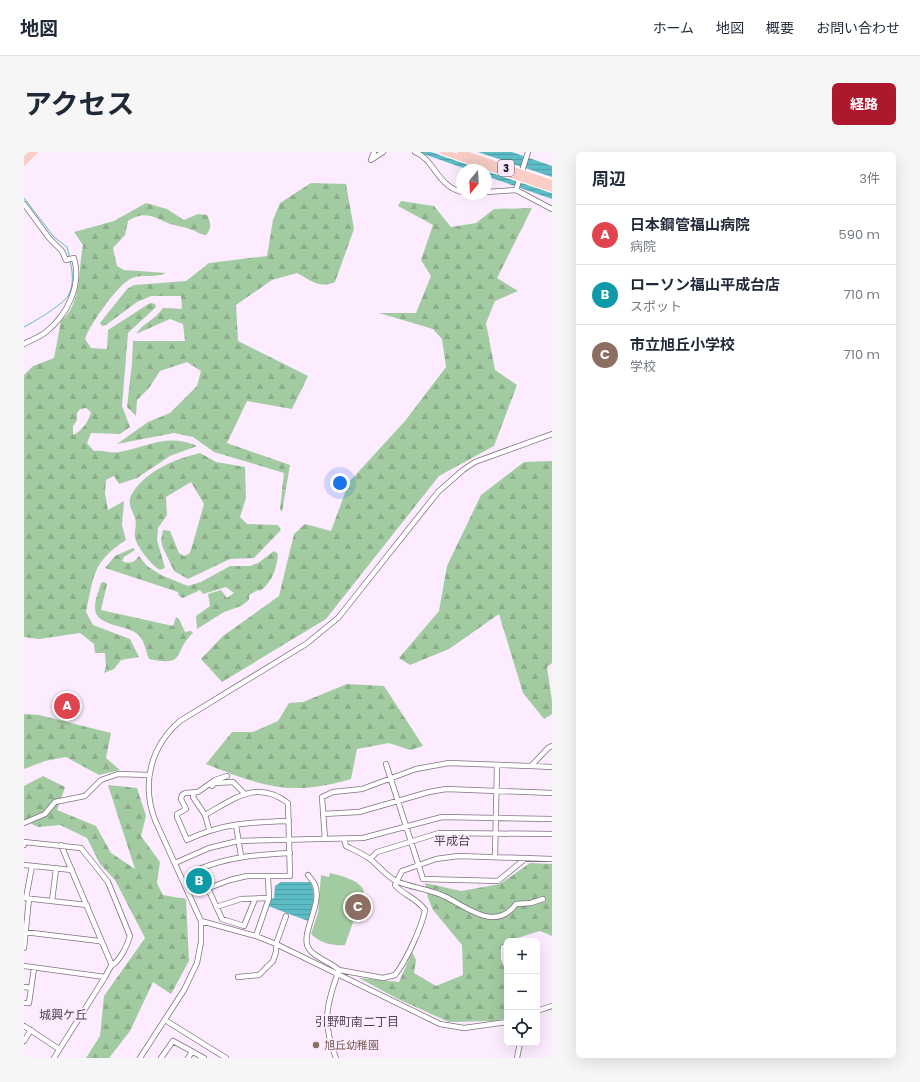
<!DOCTYPE html>
<html lang="ja">
<meta charset="utf-8">
<style>
body{margin:0;font-family:Poppins,"Noto Sans JP",sans-serif;background:#f6f6f7;color:#1f2937}
.controls{position:absolute;right:12px;bottom:12px;display:grid;overflow:hidden;border-radius:6px;box-shadow:0 4px 16px #0002}
.controls button{width:36px;height:36px;display:grid;place-items:center;padding:0;border:0;border-bottom:1px solid #e0e1e3;background:#fff;color:#1f2937;font:20px sans-serif}
.compass{position:absolute;left:432px;top:12px;width:36px;height:36px;border-radius:50%;background:#fff;box-shadow:0 4px 16px #0002;rotate:198deg}
.you{position:absolute;left:316px;top:331px;width:14px;height:14px;margin:-10px;border:3px solid #fff;border-radius:50%;background:#1a73e8;box-shadow:0 0 0 6px #1a73e833}
.badge{display:grid;place-items:center;width:26px;height:26px;border-radius:50%;background:#ad182f;color:#fff;font-size:13px;font-weight:700}
.pin{position:absolute;translate:-50% -50%;border:2px solid #fff;box-shadow:0 1px 4px #0006}
.list{margin:0;padding:0;list-style:none}
h2{display:flex;justify-content:space-between;align-items:center;height:52px;margin:0;padding:0 16px;font-size:17px}
h2 small{font-size:13px;font-weight:400;color:#747a83}
.list li{display:grid;grid-template-columns:26px 1fr auto;gap:12px;align-items:center;box-sizing:border-box;height:60px;padding:0 16px;border-top:1px solid #e0e1e3}
.list b{display:block;font-size:15px;white-space:nowrap}
.list p{margin:0;font-size:13px;white-space:nowrap;color:#747a83}
.list em{font-size:13px;font-style:normal;color:#747a83}
.icon{flex:none;width:22px;height:22px;fill:none;stroke:currentColor;stroke-width:2;stroke-linecap:round;stroke-linejoin:round}
.map{position:relative;flex:none;width:528px;height:906px;overflow:hidden;border-radius:6px}
header{display:flex;align-items:center;gap:24px;box-sizing:border-box;height:56px;padding:0 20px;background:#fff;border-bottom:1px solid #e0e1e3}
header strong{font-size:19px}
nav{display:flex;gap:22px;margin-inline-start:auto;font-size:14px}
.intro{display:flex;align-items:center;justify-content:space-between;box-sizing:border-box;height:96px;padding:0 24px}
h1{margin:0;font-size:28px}
.button{padding:10px 18px;border-radius:6px;background:#ad182f;color:#fff;font-size:14px;font-weight:700}
main{display:flex;gap:24px;padding:0 24px}
aside{flex:1;background:#fff;border-radius:6px;box-shadow:0 4px 16px #0002}
.map>svg:first-child{display:block}
.forest{fill:url(#forest-firs);fill-rule:evenodd}
.pitch{fill:#a3cba1}
.water{fill:url(#water-rules)}
.lines{fill:none;stroke-linecap:round;stroke-linejoin:round}
.stream{stroke:#5cbcc5;stroke-width:1}
.minor-casing{stroke:#807182;stroke-width:6}
.major-casing{stroke:#fff;stroke-width:8}
.minor{stroke:#fff;stroke-width:4.5}
.major{stroke:#facec7;stroke-width:6}
.education-dot{fill:#8d6e63;stroke:#fdebff;stroke-width:1.5}
.labels{text-anchor:middle;dominant-baseline:central;stroke-width:3.5;stroke-linejoin:round;paint-order:stroke}
.shield{fill:#fdebff;stroke:#574e58;stroke-width:1}
.shield-label{font-size:10px;font-weight:bold;fill:#100a10}
.education-label{font-size:11px;fill:#785e54;stroke:#fdebff;text-anchor:start}
.neighbourhood-label{font-size:12px;fill:#4e404f;stroke:#fdebff}
</style>
<header>
<strong>地図</strong>
<nav><a>ホーム</a><a>地図</a><a>概要</a><a>お問い合わせ</a></nav>
</header>
<div class="intro"><h1>アクセス</h1><a class="button">経路</a></div>
<main>
<div class="map">
<svg width="528" height="906" viewBox="0 0 528 906">
<defs>
<pattern id="forest-firs" width="22" height="20" patternUnits="userSpaceOnUse"><rect width="22" height="20" fill="#a3cba1"/><path d="M5 1l3.5 6h-7zM16 11l3.5 6h-7z" fill="#8bad8a"/></pattern>
<pattern id="water-rules" width="6" height="5" patternUnits="userSpaceOnUse"><rect width="6" height="5" fill="#5cbcc5"/><path d="M0 2.5h6" fill="none" stroke="#4fa0a8"/></pattern>
</defs>
<rect width="100%" height="100%" fill="#fdebff"/>
<!-- forest -->
<path class="forest" d="M287 31 322 32 330 77 311 130C296 137 286 128 273 121L248 128 212 153 214 189 284 224 268 257 223 249 203 291 266 313 258 360 256 357 260 321 190 300 169 285 150 281 93 292 124 270 146 261 173 234 177 219 163 210 136 219 125 236 113 248 112 264 103 255 108 211 109 189H161L159 172 146 167 112 182C119 171 132 167 139 156L158 157 157 144H127L113 150 82 173 78 174 76 171 103 137 110 133 162 129 185 111 243 104 249 68 256 51Z
M377 49 410 54 427 75 452 71 470 57 508 56 473 126 494 139 471 149 462 171 471 218 493 233 470 294 415 324 302 467 198 530 177 507 199 484 255 444 270 382 281 372 307 379 325 330 381 269 422 215 418 187 409 177 355 161H392L407 124 397 108 409 73 374 54Z
M122 51 143 57 160 68 174 62 183 63C187 71 188 76 182 83 176 83 173 79 168 78 161 75 153 74 146 72 129 65 122 58 104 69L101 83 89 96 93 114 100 118 142 121C132 126 118 122 108 126 94 132 66 172 61 187L67 196 83 197 84 178 126 151 131 152 132 155 104 181 98 254 106 275 96 282 67 281 63 291 70 299C78 298 88 302 95 300 124 295 143 281 173 294L146 304 113 326 95 332 90 324 82 328 81 341 84 358 100 349 98 373 102 388C68 410 70 424 62 460L69 473 106 487 115 505 97 508 90 517 80 521 82 514 81 501H71L70 492 56 481 15 487 0 485V223L9 214 30 206 37 169C58 152 54 118 59 93L50 80 90 69ZM62 256 67 260C65 269 58 279 49 283V274L53 268V261L56 257Z
M176 301 192 310 221 315 222 346 216 365 223 372 254 373 257 378 230 406 206 407 164 427 150 419 139 396 137 388 139 378 146 379 155 401 160 404 165 402 167 398 180 352 167 330 142 345 143 363 134 376 133 388 141 416 136 418C128 414 112 394 111 385 110 379 113 372 111 366 108 357 102 351 109 340 124 318 151 307 176 301Z
M528 309V511L523 515 528 549V562L520 567 499 541 475 462 425 497 386 513 375 506 415 459 423 414 457 343 500 310Z
M109 396 111 398 100 405 98 409C106 412 110 411 115 404L123 414 137 423 164 434 177 430 206 414H226L234 411 250 399 254 402C253 416 248 431 236 439L234 438 225 443V448L217 454 200 460 173 477 172 464 186 454 184 442 197 438 203 446 210 441 202 435 179 442 176 438 159 446 155 444 154 440 81 416 91 404Z
M80 430 83 432 77 458 149 474 152 465 155 467 161 480 167 479 169 481C148 500 164 515 125 507 122 500 121 492 117 486 108 471 70 477 71 455 71 447 75 439 77 431Z
M323 532 360 534 399 594 386 598 365 591 333 597 327 627C268 645 237 634 182 612L208 580H229L254 569 265 551 279 550Z
M0 562 15 563 87 581 82 606 96 618 75 623 42 605 21 609 0 617Z
M19 624 41 635 33 658 72 674 87 701 111 717 84 633 113 636 122 664 117 684 136 710 133 731 139 743 162 747 165 809 147 842 129 830 106 879 85 906H62L76 884 80 844 121 786 91 728 76 712 63 686 36 673 14 675 0 668V634Z
M506 711 528 712V784L516 779 483 789V791L477 794V807L483 823V866L470 869 425 870 374 847 335 826 375 830 388 800 392 808 390 821 412 834 439 823 438 793 409 758 404 746 401 731 437 739 476 732Z"/>
<!-- pitch -->
<path class="pitch" d="M306 721C317 724 336 728 340 739L321 793C308 794 296 791 287 782L294 761 297 723 305 725Z"/>
<!-- water -->
<path class="water" d="M394 0H407L460 18H445Z
M454 0H488L528 14V25Z
M462 19 528 41V47L462 24Z
M257 730H286C293 741 288 758 284 769L244 754 245 748 250 746 251 734Z"/>
<g class="lines">
<!-- stream -->
<path class="stream" d="M0 46 30 85 43 95 46 106
M0 175C10 170 38 153 44 144 50 134 49 120 46 109"/>
<!-- minor casing -->
<g class="minor-casing">
<path id="minor" d="M350 0 347 8 359 0
M391 0C411 8 413 34 438 40
M492 38 504 0
M462 40 492 38 528 57
M0 52 25 86 38 99 42 108 50 106C58 134 43 163 22 180 16 185 7 188 0 192
M362 612 399 727 474 729 502 706
M507 614 528 615
M203 624 191 628 174 640 161 641 158 643 157 647 162 657 153 662V665L163 688C198 671 227 670 265 669
M188 634 191 631 209 630 220 641
M170 640 169 645 181 663C210 647 233 627 264 651L266 724H223L206 728 185 736
M299 662 335 660 405 640 422 637 528 641
M181 663 185 677
M0 671 21 662 31 650 61 644 77 628 94 622 125 623
M212 673 217 704
M301 687 298 645 309 640 338 637 392 617 425 611 507 614 524 596 528 594
M320 687 322 694C330 698 339 702 346 707 355 714 362 724 372 729 388 736 406 737 422 745 444 756 472 780 492 752L507 751 519 747
M0 693V690L57 696 84 730 106 784C103 794 96 809 87 814
M37 693 78 790
M471 705 473 613
M346 707 353 700 415 681 528 682
M151 711 185 696 214 689 339 686 418 665 528 667
M0 713 48 718
M284 723C286 726 290 730 291 733 299 753 275 782 285 797 291 806 307 810 315 818
M0 746 63 753
M2 746 8 714
M231 747 220 774 198 767 175 717C207 704 233 703 266 701
M28 749 32 717
M192 755 217 747 245 746
M177 769 232 784 252 792 416 872 440 876 483 870
M0 780 75 789 78 790 87 811V814L81 825 30 906
M232 784 245 746 244 725
M0 796 5 747
M0 814 81 825
M214 825 235 823 249 809 252 800V792L262 764
M0 835 7 836
M0 851H5L10 816
M513 859 528 854
M141 868 202 906
M0 874 35 897
M0 889 7 878
M116 906 160 838 173 811 177 790V769L131 668C117 631 127 594 156 569L282 492 314 466 414 340 439 318 451 310 528 282
M137 906 149 889 180 906
M164 906 168 900
M312 906C298 871 302 853 315 818L359 826 371 823C382 809 398 775 401 758 393 746 379 743 371 733L378 719 412 707 434 704 528 707
M493 906 496 891"/>
</g>
<!-- major casing -->
<g class="major-casing">
<path id="major" d="M419 0 528 37
M436 0 528 31
M0 3 4 0
M0 11 11 0"/>
</g>
<!-- minor -->
<use href="#minor" class="minor"/>
<!-- major -->
<use href="#major" class="major"/>
</g>
<!-- markers -->
<circle class="education-dot" cx="292" cy="893" r="4"/>
<g class="labels">
<!-- shield labels -->
<rect class="shield" x="474" y="8" width="16" height="16" rx="3"/>
<g class="shield-label">
<text x="482" y="16">3</text>
</g>
<!-- education labels -->
<g class="education-label">
<text x="300" y="893">旭丘幼稚園</text>
</g>
<!-- neighbourhood labels -->
<g class="neighbourhood-label">
<text x="428" y="688">平成台</text>
<text x="39" y="862">城興ケ丘</text>
<text x="333" y="869">引野町南二丁目</text>
</g>
</g>
</svg>
<div class="controls">
<button>+</button>
<button>−</button>
<button><svg class="icon" aria-label="locate" viewBox="0 0 24 24"><circle cx="12" cy="12" r="6"/><path d="M12 2v4M12 18v4M2 12h4M18 12h4"/></svg></button>
</div>
<svg class="compass" viewBox="-18 -18 36 36"><path d="M0-13l5 13h-10z" fill="#e53935"/><path d="M0 13l5-13h-10z" fill="#747a83"/></svg>
<div class="you"></div>
<div class="pin badge" style="left:43px;top:554px;background:#e0444e">A</div>
<div class="pin badge" style="left:175px;top:729px;background:#0f9aa8">B</div>
<div class="pin badge" style="left:334px;top:755px;background:#8d6e63">C</div>
</div>
<aside>
<h2>周辺<small>3件</small></h2>
<ul class="list">
<li><span class="badge" style="background:#e0444e">A</span><div><b>日本鋼管福山病院</b><p>病院</p></div><em>590 m</em></li>
<li><span class="badge" style="background:#0f9aa8">B</span><div><b>ローソン福山平成台店</b><p>スポット</p></div><em>710 m</em></li>
<li><span class="badge" style="background:#8d6e63">C</span><div><b>市立旭丘小学校</b><p>学校</p></div><em>710 m</em></li>
</ul>
</aside>
</main>
